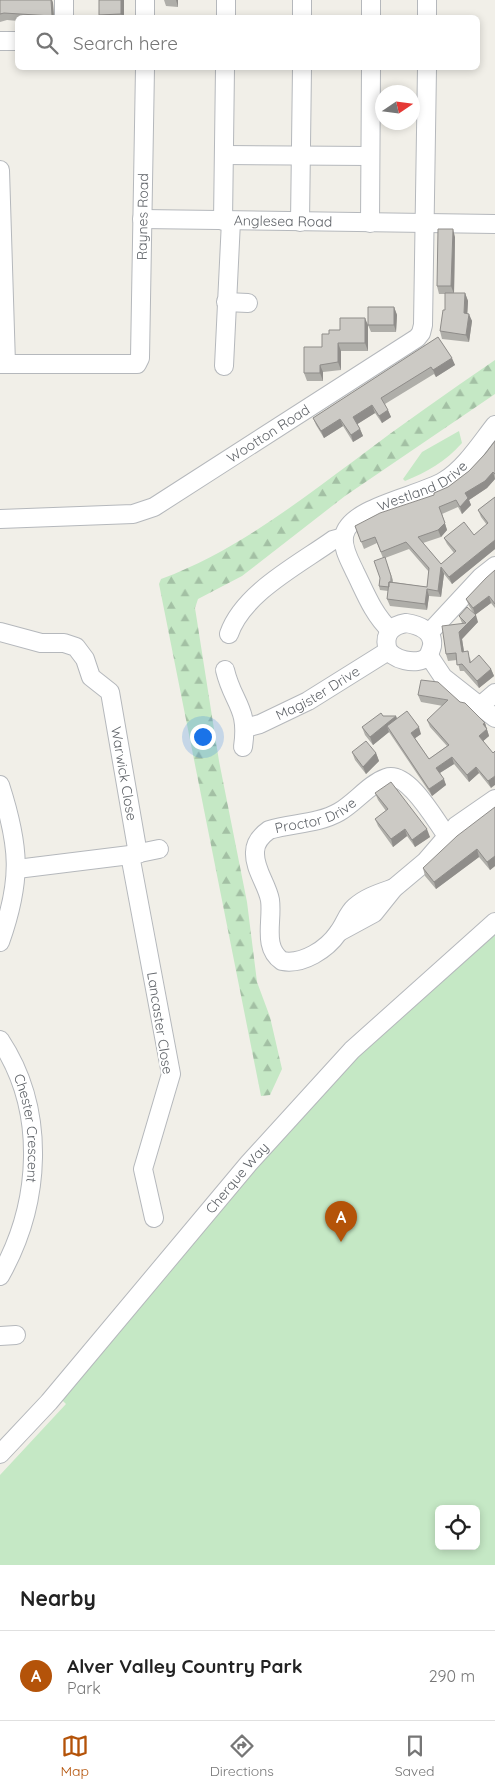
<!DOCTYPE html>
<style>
body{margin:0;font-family:Quicksand,sans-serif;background:#f6f6f6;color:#222}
.controls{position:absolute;right:15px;bottom:15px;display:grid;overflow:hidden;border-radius:8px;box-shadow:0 2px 8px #0003}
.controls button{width:45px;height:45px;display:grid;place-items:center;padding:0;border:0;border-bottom:1px solid #e0e0e0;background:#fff;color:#222;font:25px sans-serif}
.compass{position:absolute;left:375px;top:85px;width:45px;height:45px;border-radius:50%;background:#fff;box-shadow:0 2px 8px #0003;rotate:77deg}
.you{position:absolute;left:202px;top:736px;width:18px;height:18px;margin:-12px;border:4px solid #fff;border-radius:50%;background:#1a73e8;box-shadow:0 0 0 8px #1a73e833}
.badge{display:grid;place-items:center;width:32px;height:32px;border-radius:50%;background:#b45309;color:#fff;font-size:16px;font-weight:700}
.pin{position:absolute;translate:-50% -41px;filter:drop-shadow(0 1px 2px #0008)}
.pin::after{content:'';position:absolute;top:26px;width:18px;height:15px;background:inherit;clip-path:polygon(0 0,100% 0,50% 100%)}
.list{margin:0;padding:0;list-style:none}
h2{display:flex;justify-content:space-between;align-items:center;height:65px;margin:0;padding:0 20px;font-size:21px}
h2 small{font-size:16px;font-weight:400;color:#767676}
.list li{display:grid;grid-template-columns:32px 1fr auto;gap:15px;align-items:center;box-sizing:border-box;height:90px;padding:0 20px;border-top:1px solid #e0e0e0}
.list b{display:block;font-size:19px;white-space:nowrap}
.list p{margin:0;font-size:16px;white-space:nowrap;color:#767676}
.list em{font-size:16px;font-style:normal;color:#767676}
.icon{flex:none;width:28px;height:28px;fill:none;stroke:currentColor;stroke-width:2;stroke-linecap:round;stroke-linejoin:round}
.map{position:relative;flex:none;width:495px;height:1565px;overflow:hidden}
.search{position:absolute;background:#fff;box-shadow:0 2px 8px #0003;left:15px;right:15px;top:15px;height:55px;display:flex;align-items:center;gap:12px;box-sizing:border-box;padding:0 18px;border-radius:8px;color:#767676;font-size:19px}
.sheet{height:155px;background:#fff}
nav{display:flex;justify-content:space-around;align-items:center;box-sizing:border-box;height:70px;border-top:1px solid #e0e0e0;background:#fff;font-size:14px;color:#767676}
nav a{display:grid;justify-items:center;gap:2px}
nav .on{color:#b45309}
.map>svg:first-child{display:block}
.green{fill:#c5e8c5;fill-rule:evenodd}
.forest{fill:url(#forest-firs)}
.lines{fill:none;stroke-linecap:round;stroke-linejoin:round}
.minor-casing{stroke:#b5b8bc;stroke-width:20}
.minor{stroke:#fff;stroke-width:18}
.wall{fill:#afaea9;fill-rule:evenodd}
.shaded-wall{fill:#8f8d8a}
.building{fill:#cccac5;stroke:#8f8d8a}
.labels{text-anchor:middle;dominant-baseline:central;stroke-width:4;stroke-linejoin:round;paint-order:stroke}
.street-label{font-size:14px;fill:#5f6368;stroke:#fff}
</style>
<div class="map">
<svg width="495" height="1565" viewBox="0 0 495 1565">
<defs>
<pattern id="forest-firs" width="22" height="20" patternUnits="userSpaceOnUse" patternTransform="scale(1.25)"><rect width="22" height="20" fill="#c5e8c5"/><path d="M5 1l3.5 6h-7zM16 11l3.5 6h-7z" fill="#a3c0a4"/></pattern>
</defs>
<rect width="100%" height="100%" fill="#f1efe8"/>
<!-- green -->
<path class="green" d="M459 431 462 443C445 462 427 472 405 481L403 479 422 452Z
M495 922V1565H0V1475L66 1404 61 1399 249 1163ZM439 1509H476V1546H439Z"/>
<!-- forest -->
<path class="forest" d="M495 360V394L345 496 242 576 198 599 195 608 219 761 247 902 257 982 270 1017 282 1069 270 1095 261 1096 159 584 161 579C234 552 294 505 355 460 401 425 448 392 495 360Z"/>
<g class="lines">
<!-- minor casing -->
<g class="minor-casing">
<g id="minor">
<path d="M64 0V18"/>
<path d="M427 0V18"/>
<path d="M145 18V0"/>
<path d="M226 18V0"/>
<path d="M302 18V0"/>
<path d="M371 18V0"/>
<path d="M0 41H18"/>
<path d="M224 155 370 156"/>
<path d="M0 170 6 364"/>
<path id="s1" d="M142 219 495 224"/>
<path d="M223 221 225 68"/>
<path d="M300 222 302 68"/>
<path d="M370 223 371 68"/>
<path d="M226 302 248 303"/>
<path id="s2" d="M0 364H137L140 358 145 68"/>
<path d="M224 366 231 221"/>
<path id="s3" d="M0 519 133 514 154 507 417 338 421 333 423 325 427 68"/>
<path d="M406 623C418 625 434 630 432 646 431 649 430 654 427 657 418 666 390 660 387 647 384 633 393 625 406 623Z"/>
<path id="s4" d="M390 630C373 614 365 592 355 572 350 561 342 548 344 536 349 507 420 496 444 481 465 468 480 444 495 425"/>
<path id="s5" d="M0 632 41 643H64L76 647 85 659 91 677 110 692 138 854"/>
<path d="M429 633 481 577 495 566"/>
<path d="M229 634C243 593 298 565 333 540L344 537"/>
<path d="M429 656 443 677 495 718"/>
<path d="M225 670C233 704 249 707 243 747"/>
<path d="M481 705 495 693"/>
<path id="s6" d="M245 728 260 724 308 701 388 651"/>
<path d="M0 785C20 847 22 880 0 942"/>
<path d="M130 855 171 1074 143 1169 154 1218"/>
<path d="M17 869 130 855 159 849"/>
<path id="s7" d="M394 888C380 893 366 897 355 907 347 914 345 924 338 933 327 949 303 965 282 961 262 947 273 921 270 900 267 884 254 869 255 852 255 843 262 835 269 830 292 823 318 824 339 812 356 802 369 784 386 778 408 770 435 820 447 836"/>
<path d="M339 932 374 913 394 888 425 862 456 826 495 799"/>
<path id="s8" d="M0 1040C47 1111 41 1204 0 1276"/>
<path d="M0 1336 16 1335"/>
<path id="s9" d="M0 1454 49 1402 249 1163 352 1050 495 922"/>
</g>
</g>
<!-- minor -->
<use href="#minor" class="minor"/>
</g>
<!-- wall -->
<path class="wall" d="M0 0H52L53 3 54 18H18V21L7 20 0 22Z
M99 0H124V18H100L99 15Z
M164 0H178V7L166 6Z
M455 237 454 293H465L468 301 467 313 472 321 469 342 442 339 440 331 445 310V294H439L437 286Z
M394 307 397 315 396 332H371L368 325Z
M368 325V351H341V370L323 372V381H307L304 373 322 347 329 334 340 330Z
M438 337 455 365 436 377 434 374 385 404 391 417 382 423 375 413 357 424 360 429 363 436 353 442 343 426 324 438 316 425 313 418Z
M495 441V479L487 488 469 500 471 505 462 514 458 507 442 514 447 530 441 537 423 543 441 564 454 553 447 544 444 538 474 535 487 525 481 517 478 510 495 497V549L452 584 444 574 441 597 429 596 427 610 390 606 387 599 388 591 380 590 379 586 383 558 377 543 364 549 355 526 434 495 448 487 469 471 485 454ZM409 549 429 572 427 587 393 582V580L385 558Z
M495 570V608L491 603 475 615 469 606 466 599Z
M459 616 478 622 462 639 464 652 470 658 471 662 491 669 494 676 479 688 464 671H460L457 660 448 661 446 654 462 623Z
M418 695 460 702 485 723 489 736 483 741 491 788 479 773 469 782 454 764 440 773 446 785 432 796 389 732 373 745 365 735 362 727 383 716H396L397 719 421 734 415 738 429 759 447 746 430 727 427 720 443 706 421 702Z
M352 752 376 753 379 761 366 774 355 760Z
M375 793 430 837 415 847 407 836 393 847 378 826 375 819 386 811 378 800Z
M495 807V866L490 870 479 857 436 889 425 876 423 868Z"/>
<!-- shaded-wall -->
<path class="shaded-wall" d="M51 0H52L53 3 54 18H53L52 16Z
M121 0H124V18H123L121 14Z
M176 0H178V7Z
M453 229 455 237 454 294 451 286Z
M465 293 468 301 467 321 464 313Z
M394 307 397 315 396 332 394 325Z
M469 314 472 321 469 342 466 335Z
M365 318 368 325V351L365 343Z
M338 343 341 351V370L338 362Z
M452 358 455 365 436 377 433 370Z
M320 365 323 372V381L320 373Z
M372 405 375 413 356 425 353 417Z
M388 410 391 417 382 423 379 416Z
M340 419 343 426 324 438 321 431Z
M360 429 363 436 353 442 351 435Z
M493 472 495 479 487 488 469 500 471 505 462 514 460 507 465 493Z
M442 514 447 530 441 537 438 530Z
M495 540V549L452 584 449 577Z
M441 567 444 574 441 597 438 591Z
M427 589 429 596 427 610 425 604Z
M489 596 491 603 475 615 473 608Z
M476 615 478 622 462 639 465 658 462 652 459 632Z
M491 669 494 676 479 688 477 681Z
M396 716 399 724 387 726 389 732 373 745 370 737Z
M485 723 489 736 481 743 479 736 483 724Z
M419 727 421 734 414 739 411 733Z
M376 753 379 761 366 774 363 767Z
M452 757 454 764 438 774 436 768Z
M476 767 479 773 469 782 467 775Z
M495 776V785L491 788 488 781Z
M444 779 446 785 432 796 429 789Z
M405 829 407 836 393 847 391 839Z
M427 829 430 837 415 847 412 840Z
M477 849 479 857 436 889 434 882Z
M495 856V866L490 870 487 862Z"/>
<!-- building -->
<path class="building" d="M0 0H51L52 16 4 13 0 14Z
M99 0H121V14L99 15Z
M438 229H453L451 286H437Z
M445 293H465L464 313 469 314 466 335 440 331 443 310H445Z
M368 307H394V325H368Z
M340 318H365V343H338V362L320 365V373H304V347H322V334H329V330H340Z
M438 337 452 358 433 370 431 367 381 398 388 410 379 416 372 405 353 417 360 429 351 435 340 419 321 431 313 418Z
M495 441V474L493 472 485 481 465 493 468 498 460 507 456 500 439 507 445 523 438 530 418 537 441 564 456 551 444 538 464 522 474 535 488 523 478 510 495 497V540L449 577 441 567 438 591 427 589 425 604 387 599 389 582 427 587 429 568 406 542 381 552 375 537 361 542 355 526 380 513 434 495V493L448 487 469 471 485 454Z
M385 557 391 576V582H389V587L379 586 380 578 374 561Z
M495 570V604L489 596 473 608 466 599 486 578Z
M467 607 476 615 459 632 462 652 468 651 470 663 479 655 491 669 477 681 462 664 457 665 456 653 446 654 442 626 466 623 459 616Z
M421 680 438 682 460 702 465 703 485 723 483 724 487 729 479 736 493 753 495 751V776L488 781 476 767 467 775 452 757 436 768 444 779 429 789 387 726 407 711 419 727 411 733 429 759 449 745 427 720 448 700 418 695Z
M381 713 383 716H396L370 737 362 727Z
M366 741 376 753 363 767 352 752Z
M391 782 427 829 412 840 405 829 391 839 375 819 388 809 375 793Z
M495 807V856L487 862 477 849 434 882 423 868 457 836Z"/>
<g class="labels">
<!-- street labels -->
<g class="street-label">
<text stroke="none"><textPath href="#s2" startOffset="285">Raynes Road</textPath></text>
<text stroke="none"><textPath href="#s1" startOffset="141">Anglesea Road</textPath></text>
<text stroke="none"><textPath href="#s3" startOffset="291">Wootton Road</textPath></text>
<text stroke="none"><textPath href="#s4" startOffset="202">Westland Drive</textPath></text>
<text stroke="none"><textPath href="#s6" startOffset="81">Magister Drive</textPath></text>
<text stroke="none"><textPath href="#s5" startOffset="219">Warwick Close</textPath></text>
<text stroke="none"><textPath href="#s7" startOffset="332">Proctor Drive</textPath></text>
<text transform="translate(160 1023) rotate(81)">Lancaster Close</text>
<text stroke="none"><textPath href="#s8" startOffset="94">Chester Crescent</textPath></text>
<text stroke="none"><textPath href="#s9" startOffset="364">Cherque Way</textPath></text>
</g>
</g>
</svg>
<div class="controls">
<button><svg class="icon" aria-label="locate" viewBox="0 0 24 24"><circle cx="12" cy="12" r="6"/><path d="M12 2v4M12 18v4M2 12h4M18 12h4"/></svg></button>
</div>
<svg class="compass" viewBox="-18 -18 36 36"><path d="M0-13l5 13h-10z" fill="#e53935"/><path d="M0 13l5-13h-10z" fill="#767676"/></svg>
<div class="you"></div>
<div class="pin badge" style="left:341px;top:1242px">A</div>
<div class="search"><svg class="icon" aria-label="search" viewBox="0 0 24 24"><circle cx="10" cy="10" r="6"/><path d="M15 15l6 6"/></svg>Search here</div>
</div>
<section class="sheet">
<h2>Nearby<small></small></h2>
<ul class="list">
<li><span class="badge">A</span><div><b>Alver Valley Country Park</b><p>Park</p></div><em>290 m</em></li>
</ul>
</section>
<nav>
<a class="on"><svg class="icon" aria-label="map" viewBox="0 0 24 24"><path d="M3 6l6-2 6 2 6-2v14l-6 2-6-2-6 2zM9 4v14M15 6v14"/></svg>Map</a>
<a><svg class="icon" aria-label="directions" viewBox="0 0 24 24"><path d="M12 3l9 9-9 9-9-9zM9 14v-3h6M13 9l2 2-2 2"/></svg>Directions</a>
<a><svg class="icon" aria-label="saved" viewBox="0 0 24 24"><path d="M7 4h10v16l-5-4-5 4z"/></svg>Saved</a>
</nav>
